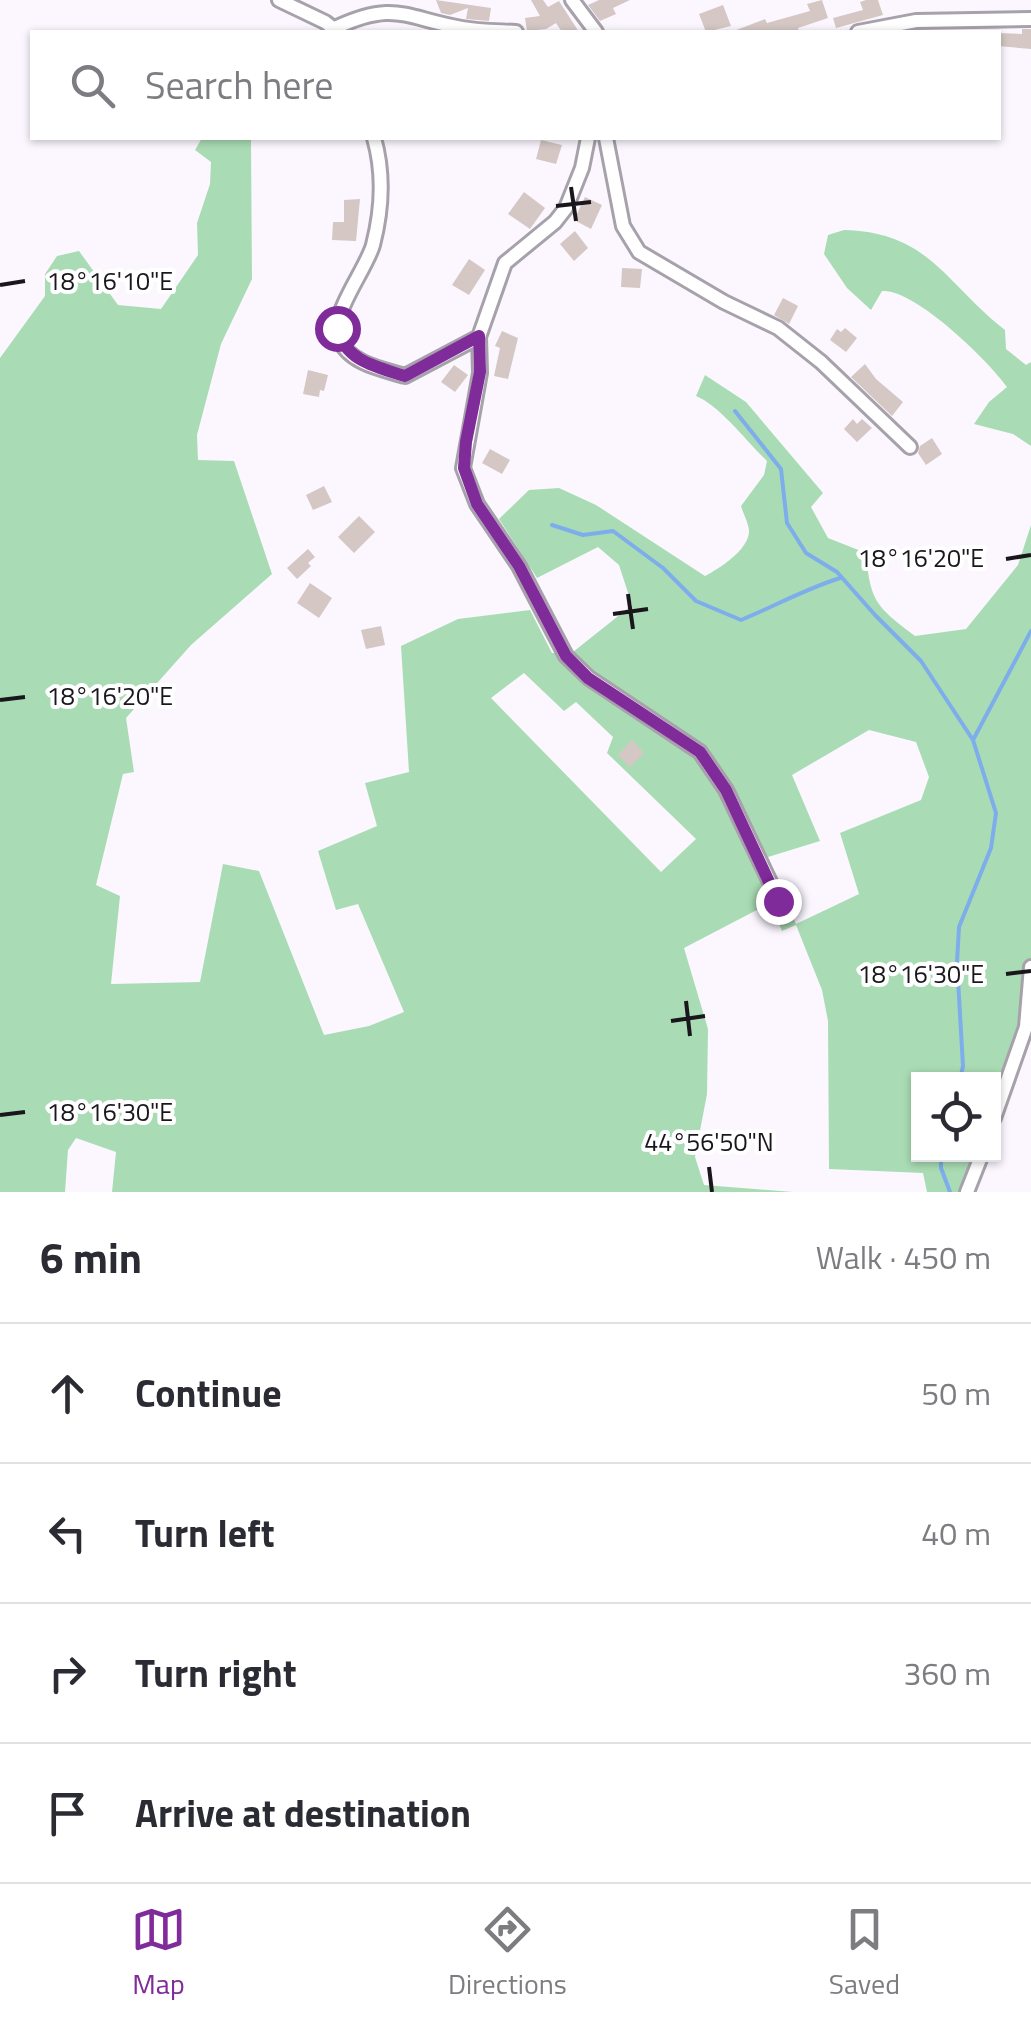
<!DOCTYPE html>
<meta charset="utf-8">
<style>
body{margin:0;font-family:"Titillium Web",sans-serif;background:#f7f7f7;color:#2b2b33}
.controls{position:absolute;right:30px;bottom:30px;display:grid;overflow:hidden;border-radius:0px;box-shadow:0 2px 8px #0004}
.controls button{width:90px;height:90px;display:grid;place-items:center;padding:0;border:0;border-bottom:2px solid #e1e1e2;background:#fff;color:#2b2b33;font:50px sans-serif}
.stop{position:absolute;width:30px;height:30px;margin:-22px;border:8px solid #802b9a;border-radius:50%;background:#fff}
.stop.end{background:#802b9a;border-color:#fff;box-shadow:0 2px 10px #0008}
.list{margin:0;padding:0;list-style:none}
h2{display:flex;justify-content:space-between;align-items:center;height:130px;margin:0;padding:0 40px;font-size:42px}
h2 small{font-size:32px;font-weight:400;color:#7c7c81}
.list li{display:grid;grid-template-columns:65px 1fr auto;gap:30px;align-items:center;box-sizing:border-box;height:140px;padding:0 40px;border-top:2px solid #e1e1e2}
.list b{display:block;font-size:38px;white-space:nowrap}
.list em{font-size:32px;font-style:normal;color:#7c7c81}
.icon{flex:none;width:55px;height:55px;fill:none;stroke:currentColor;stroke-width:2;stroke-linecap:round;stroke-linejoin:round}
.map{position:relative;flex:none;width:1031px;height:1192px;overflow:hidden}
.search{position:absolute;background:#fff;box-shadow:0 2px 8px #0004;left:30px;right:30px;top:30px;height:110px;display:flex;align-items:center;gap:25px;box-sizing:border-box;padding:0 35px;border-radius:0px;color:#7c7c81;font-size:38px}
.sheet{height:690px;background:#fff}
nav{display:flex;justify-content:space-around;align-items:center;box-sizing:border-box;height:140px;border-top:2px solid #e1e1e2;background:#fff;font-size:28px;color:#7c7c81}
nav a{display:grid;justify-items:center;gap:5px}
nav .on{color:#802b9a}
.map>svg:first-child{display:block}
.green{fill:#a9dcb4;fill-rule:evenodd}
.lines{fill:none;stroke-linecap:round;stroke-linejoin:round}
.stream{stroke:#7eadeb;stroke-width:4}
.building{fill:#d4c7c4}
.minor-casing{stroke:#a7a1ab;stroke-width:18}
.minor{stroke:#fff;stroke-width:12}
.route{stroke:#802b9a;stroke-width:12}
.ticks{fill:none;stroke:#19171b;stroke-width:4}
.ticks-label{font-size:25px;text-anchor:middle;fill:#19171b;stroke:#fff;stroke-width:8;stroke-linejoin:round;paint-order:stroke}
</style>
<div class="map">
<svg width="1031" height="1192" viewBox="0 0 1031 1192">
<rect width="100%" height="100%" fill="#fcf7ff"/>
<!-- green -->
<path class="green" d="M202 138 251 140 252 279 221 344 197 435 198 460 234 461 272 574 191 645 126 718 134 772 123 774 96 885 120 896 111 984 200 982 223 864 259 871 324 1035 369 1026 404 1012 358 904 336 910 318 851 377 826 365 783 409 772 401 646 458 619 530 610 552 653 573 652 632 605 619 565 598 547 537 578 499 519 529 490 559 488 596 505 705 576C720 568 750 549 749 530 748 522 743 513 741 506L764 475 767 461C746 441 719 405 696 396L705 375 746 402 823 493 811 507 828 538 866 553C870 602 877 607 915 636L966 629 1018 565 1031 525V1015H1022L994 1102V1080H918V1154L975 1155 960 1192H927L923 1173 829 1169 828 1021 822 990 796 925 782 931 770 903 684 948 708 1029 707 1094 695 1157 704 1185 793 1192H112L116 1152 76 1138 68 1150 65 1192H0V358L45 296V274L57 256 79 251 118 305 161 309 198 255 197 223 210 184 211 162 195 150ZM524 673 564 711 576 702 613 737 607 753 696 839 661 872 491 698ZM869 730 916 742 929 777 921 800 840 833 859 894 796 924 768 857 820 841 792 775Z
M844 230C929 232 945 283 1005 330L1006 349 1026 365 1031 362V446L1013 434 974 424 989 402 1007 387C989 361 914 288 882 291L871 310 847 288 824 254 828 235Z"/>
<g class="lines">
<!-- stream -->
<path class="stream" d="M735 411 781 469 787 523 806 553 837 572 875 615 921 661 973 740 996 813 991 848 959 927 957 962 963 1066 960 1080
M552 525 583 535 613 531 663 568 696 601 741 620C775 606 805 589 840 578
M973 740 1031 631
M941 1154V1168L950 1192"/>
</g>
<!-- building -->
<path class="building" d="M436 0 491 8 489 21 466 19 468 8 450 15 441 13Z
M531 0H543L548 7 559 1 579 32H562L556 23 546 29 527 31 525 18 540 16Z
M599 0H630L613 8 616 14 600 21 588 5Z
M822 0 828 18 798 28 799 32H731L765 19 767 23 810 11 807 4Z
M866 0H878L883 15 836 28 833 18 863 10 860 2Z
M723 5 731 26 706 32 699 14Z
M1022 29H1031V49L998 46V33L1022 34Z
M541 140 562 145 556 164 536 159Z
M524 192 545 208 530 229 508 214Z
M585 197 602 205 591 229 574 220Z
M360 199 356 241 332 240 333 222H344V200Z
M575 231 588 248 574 261 560 244Z
M469 259 485 270 469 295 452 285Z
M622 268 642 269 640 288 621 287Z
M783 298 798 306 789 324 774 315Z
M845 328 857 338 846 352 830 340 837 329 841 332Z
M502 331 518 338 508 379 494 376 500 348 495 346Z
M865 364 876 379 903 402 892 416 851 377Z
M454 365 468 375 455 392 441 382Z
M308 370 328 375 324 391 320 390 319 397 303 394Z
M853 419 857 424 862 419 872 428 857 442 844 429Z
M932 438 942 454 926 465 918 453 920 446Z
M490 449 510 460 502 474 482 463Z
M324 486 332 502 313 510 306 495Z
M359 516 375 532 354 553 338 537Z
M308 549 315 557 308 563 311 566 297 579 287 568Z
M310 583 332 598 319 618 297 603Z
M381 626 385 645 366 649 361 630Z
M632 740 644 753 630 767 618 755Z"/>
<g class="lines">
<!-- minor casing -->
<g class="minor-casing">
<path id="minor" d="M279 0 325 22 338 32
M572 0 596 32
M335 28C395 0 405 18 462 28 479 31 498 31 516 32
M858 32 916 21 1031 19
M374 138C384 173 382 210 373 245 366 270 329 315 339 339 350 364 382 369 405 376L479 337 505 263 555 222 566 208 582 168 588 138
M606 138 623 226 639 252 724 302 778 328 821 362 910 447
M479 337 480 373 463 468 477 504 519 566 566 656 589 678 700 752 726 790 779 901
M994 1118 1026 1027 1031 967
M967 1192 982 1154"/>
</g>
<!-- minor -->
<use href="#minor" class="minor"/>
</g>
<g class="lines">
<!-- route -->
<path class="route" d="M337 328C345 361 376 367 405 376L479 336 480 372 466 442 464 468 477 504 519 566 566 656 588 678 700 752 726 790 778 901"/>
</g>
<!-- ticks -->
<path class="ticks" d="M571 187 576 221M556 206 591 202M0 285 25 281M1006 559 1031 555M628 594 633 629M613 614 648 609M0 700 25 697M1006 974 1031 971M686 1001 690 1036M671 1021 705 1016M0 1115 25 1112M709 1167 712 1192"/>
<g class="ticks-label">
<text x="110" y="290">18°16'10"E</text>
<text x="921" y="567">18°16'20"E</text>
<text x="110" y="705">18°16'20"E</text>
<text x="921" y="983">18°16'30"E</text>
<text x="110" y="1121">18°16'30"E</text>
<text x="709" y="1151">44°56'50"N</text>
</g>
</svg>
<div class="controls">
<button><svg class="icon" aria-label="locate" viewBox="0 0 24 24"><circle cx="12" cy="12" r="6"/><path d="M12 2v4M12 18v4M2 12h4M18 12h4"/></svg></button>
</div>
<div class="stop" style="left:337px;top:328px"></div>
<div class="stop end" style="left:778px;top:901px"></div>
<div class="search"><svg class="icon" aria-label="search" viewBox="0 0 24 24"><circle cx="10" cy="10" r="6"/><path d="M15 15l6 6"/></svg>Search here</div>
</div>
<section class="sheet">
<h2>6 min<small>Walk · 450 m</small></h2>
<ul class="list">
<li><svg class="icon" aria-label="ahead" viewBox="0 0 24 24"><path d="M12 20V5M6 11l6-6 6 6"/></svg><div><b>Continue</b></div><em>50 m</em></li>
<li><svg class="icon" aria-label="left" viewBox="0 0 24 24"><path d="M17 20v-9H6M10 6l-5 5 5 5"/></svg><div><b>Turn left</b></div><em>40 m</em></li>
<li><svg class="icon" aria-label="right" viewBox="0 0 24 24"><path d="M7 20v-9h11M14 6l5 5-5 5"/></svg><div><b>Turn right</b></div><em>360 m</em></li>
<li><svg class="icon" aria-label="arrive" viewBox="0 0 24 24"><path d="M6 21V4h12l-3 4 3 4H6"/></svg><div><b>Arrive at destination</b></div></li>
</ul>
</section>
<nav>
<a class="on"><svg class="icon" aria-label="map" viewBox="0 0 24 24"><path d="M3 6l6-2 6 2 6-2v14l-6 2-6-2-6 2zM9 4v14M15 6v14"/></svg>Map</a>
<a><svg class="icon" aria-label="directions" viewBox="0 0 24 24"><path d="M12 3l9 9-9 9-9-9zM9 14v-3h6M13 9l2 2-2 2"/></svg>Directions</a>
<a><svg class="icon" aria-label="saved" viewBox="0 0 24 24"><path d="M7 4h10v16l-5-4-5 4z"/></svg>Saved</a>
</nav>
